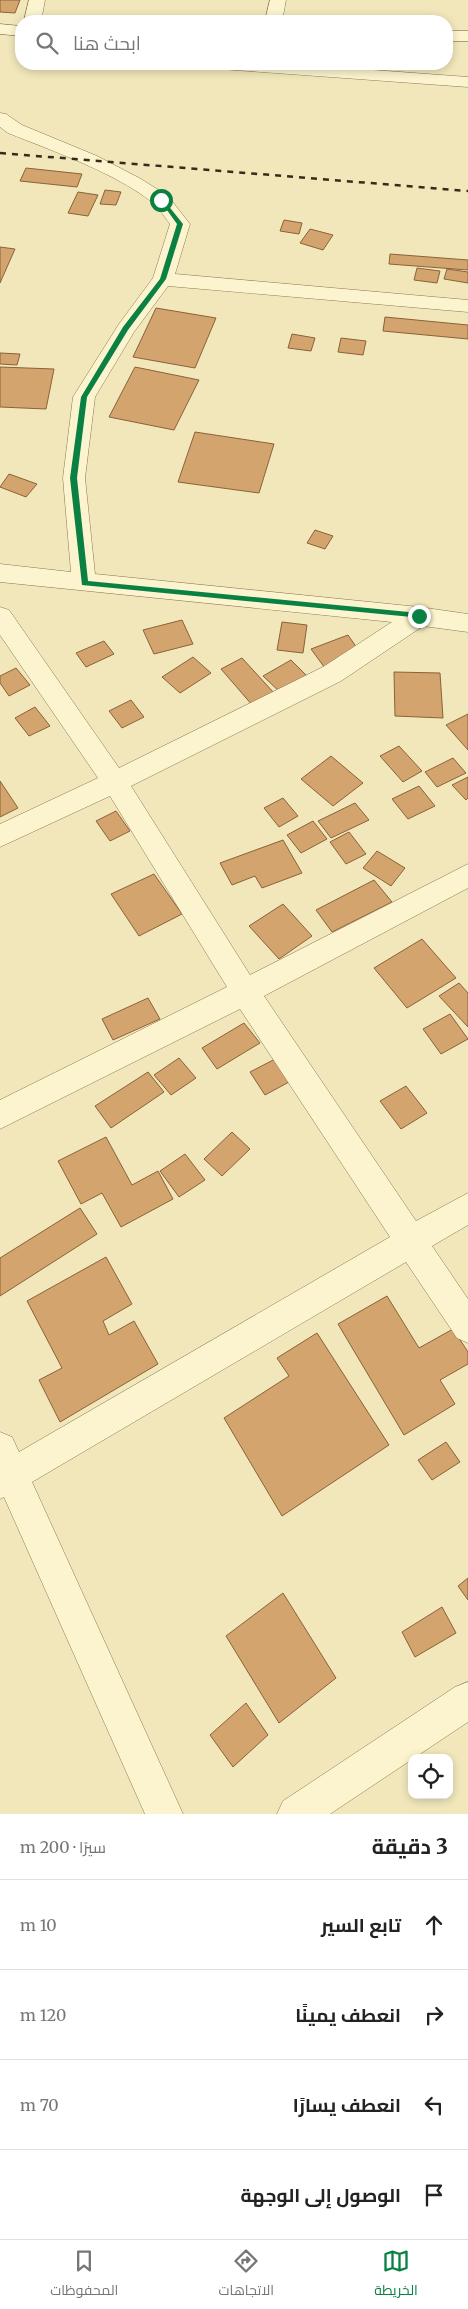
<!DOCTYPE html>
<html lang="ar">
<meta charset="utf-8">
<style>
body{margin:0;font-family:Merriweather,Cairo,serif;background:#f2f2f2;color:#222;direction:rtl}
.controls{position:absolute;right:15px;bottom:15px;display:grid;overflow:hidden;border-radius:10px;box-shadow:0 2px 8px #0003}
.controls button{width:45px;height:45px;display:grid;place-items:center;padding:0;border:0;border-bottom:1px solid #e0e0e0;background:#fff;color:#222;font:25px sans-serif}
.stop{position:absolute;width:15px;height:15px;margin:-11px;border:4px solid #0b8043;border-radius:50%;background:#fff}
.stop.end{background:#0b8043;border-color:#fff;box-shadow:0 1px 5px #0008}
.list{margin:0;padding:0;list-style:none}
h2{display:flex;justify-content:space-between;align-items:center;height:65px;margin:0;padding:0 20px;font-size:21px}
h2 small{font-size:16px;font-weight:400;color:#767676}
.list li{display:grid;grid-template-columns:32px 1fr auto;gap:15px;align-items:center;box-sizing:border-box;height:90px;padding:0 20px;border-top:1px solid #e0e0e0}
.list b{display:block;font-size:19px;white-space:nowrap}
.list em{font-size:16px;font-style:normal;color:#767676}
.icon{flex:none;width:28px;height:28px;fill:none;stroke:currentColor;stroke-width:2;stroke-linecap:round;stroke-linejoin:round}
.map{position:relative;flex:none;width:468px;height:1814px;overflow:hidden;direction:ltr}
.search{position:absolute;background:#fff;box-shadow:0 2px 8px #0003;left:15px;right:15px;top:15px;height:55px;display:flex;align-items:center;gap:12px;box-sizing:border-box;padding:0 18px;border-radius:20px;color:#767676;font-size:19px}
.sheet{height:425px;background:#fff}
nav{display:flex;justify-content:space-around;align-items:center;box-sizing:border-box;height:70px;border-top:1px solid #e0e0e0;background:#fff;font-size:14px;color:#767676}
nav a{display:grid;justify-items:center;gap:2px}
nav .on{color:#0b8043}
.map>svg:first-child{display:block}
.building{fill:#d3a46d;stroke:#8a6238}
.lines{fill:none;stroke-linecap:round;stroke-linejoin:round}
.minor-casing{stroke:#897754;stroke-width:1}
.secondary-casing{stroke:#6b5737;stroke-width:1}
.minor{fill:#fcf4ce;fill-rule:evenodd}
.secondary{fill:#fcf4ce;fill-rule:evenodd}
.rail{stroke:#372c1a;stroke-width:2.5;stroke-dasharray:6 6;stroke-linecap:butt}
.route{fill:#0b8043}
</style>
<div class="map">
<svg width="468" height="1814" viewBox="0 0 468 1814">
<rect width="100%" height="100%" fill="#f1e7bb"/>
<!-- building -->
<path class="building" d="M0 0H20L15 13 0 12Z
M26 168 82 174 77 187 20 181Z
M105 190 121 192 116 205 100 204Z
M78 192 98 195 88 216 68 213Z
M284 220 302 223 299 234 280 231Z
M310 229 333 235 323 250 300 243Z
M0 247 15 249 0 283Z
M390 254 468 260V270L389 264Z
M417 268 440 271 437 283 414 280Z
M447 269 468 272V283L444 279Z
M156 308 216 318 195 368 133 357Z
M385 317 468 325V339L383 331Z
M292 334 315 338 311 351 288 348Z
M341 338 366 341 363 355 338 352Z
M0 353 20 354 17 365 0 364Z
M0 367 54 369 46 409 0 407Z
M135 367 199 380 174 430 109 417Z
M195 432 274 444 259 493 178 482Z
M9 474 37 484 26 497 0 487Z
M315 530 333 536 325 549 307 543Z
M182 620 193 644 154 654 143 630Z
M282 622 307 625 303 653 277 650Z
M348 635 366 661 330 675 311 649Z
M104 641 114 654 86 667 76 653Z
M193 657 211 673 180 693 162 677Z
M242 658 275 694 253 706 221 669Z
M291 660 309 678 282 694 263 676Z
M16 668 30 685 9 696 0 683V676Z
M394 672 440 673 443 718 395 716Z
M131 700 144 717 122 728 109 711Z
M35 707 50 726 29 736 15 718Z
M468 714V750L446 725Z
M399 746 422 771 403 782 380 756Z
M331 756 363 783 333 806 301 779Z
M453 758 466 773 437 787 425 772Z
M468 777V798L466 800 452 785Z
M0 781 18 808 0 817Z
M419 786 435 806 408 819 392 799Z
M283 798 298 816 279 827 264 808Z
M355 803 369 820 331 838 318 821Z
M116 811 130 831 110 841 96 821Z
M313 821 327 839 301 853 287 835Z
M349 832 366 854 346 864 330 842Z
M283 840 302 873 262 888 255 876 232 885 220 863Z
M377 851 405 868 391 886 363 868Z
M154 874 182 914 139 936 111 894Z
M374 880 392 902 332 932 316 910Z
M283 904 312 936 279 959 249 926Z
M422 939 456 978 407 1008 374 968Z
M459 983 468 993V1027L439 996Z
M148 998 160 1019 113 1040 102 1019Z
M450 1014 468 1039 441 1054 423 1029Z
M244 1023 260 1043 217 1069 202 1048Z
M179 1058 196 1078 171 1095 154 1075Z
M275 1059 289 1082 265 1095 250 1072Z
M148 1072 164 1092 111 1128 95 1106Z
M406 1086 427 1113 401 1129 380 1101Z
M232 1132 250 1149 222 1176 204 1159Z
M106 1137 132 1185 158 1171 173 1199 121 1227 102 1193 81 1204 58 1161Z
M185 1154 205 1180 179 1197 160 1171Z
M80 1208 97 1234 0 1296V1258Z
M106 1257 132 1304 103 1321 109 1335 134 1321 158 1364 60 1422 39 1380 62 1368 27 1301Z
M387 1296 419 1348 453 1329 468 1352V1364L440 1380 455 1404 404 1435 338 1324Z
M317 1333 389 1445 282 1516 224 1418 289 1376 277 1358Z
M446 1442 460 1462 432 1480 418 1460Z
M468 1578V1600L458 1586Z
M283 1593 336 1678 279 1723 226 1636Z
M442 1607 456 1633 415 1657 402 1632Z
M246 1703 268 1735 233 1767 210 1735Z"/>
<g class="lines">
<!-- minor casing -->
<g class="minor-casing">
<path id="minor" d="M29 0H45L41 21H24Z
M270 0H286L282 21H265Z
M212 64H291L468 77V87L221 69 215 68Z
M0 113 6 114 22 125 97 156 141 179 168 196 190 224 175 274 468 300V312L168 286 134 332 95 397 85 478 95 574 419 607 468 614V632L423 626 341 681 131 786 250 975 468 864V888L264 996 416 1221 468 1193V1225L432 1246 468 1299V1343L457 1338 406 1262 32 1482 183 1814H145L4 1497 0 1499V1432L12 1437 19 1452 390 1237 240 1009 0 1129V1100L227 987 110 796 0 847V824L98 778 0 635V607L9 610 119 768 323 667 392 622 0 582V564L71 572 63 478 73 397 119 324 153 278 170 224C165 218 160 209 153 203 116 173 53 151 8 133L0 127Z
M468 1682V1722L330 1814H277L283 1801 455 1687Z"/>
</g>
<!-- secondary casing -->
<g class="secondary-casing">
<path id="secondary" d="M0 24 21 26V36L0 34Z
M447 31H468V41H447Z"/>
</g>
<!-- minor -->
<use href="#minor" class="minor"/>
<!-- secondary -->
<use href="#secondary" class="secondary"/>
<!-- rail -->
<path class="rail" d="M0 153 468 191"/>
</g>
<!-- route -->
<path class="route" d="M159 199H163L183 224 166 279 128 330 87 397 77 478 88 581 419 613 422 614V618L82 585 70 478 81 397 123 327 160 279 177 224Z"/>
</svg>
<div class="controls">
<button><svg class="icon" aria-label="locate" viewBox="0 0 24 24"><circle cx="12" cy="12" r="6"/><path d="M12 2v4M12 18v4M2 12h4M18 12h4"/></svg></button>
</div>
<div class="stop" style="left:161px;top:200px"></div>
<div class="stop end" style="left:419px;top:616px"></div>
<div class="search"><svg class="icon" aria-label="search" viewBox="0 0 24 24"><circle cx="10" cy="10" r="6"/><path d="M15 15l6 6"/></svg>ابحث هنا</div>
</div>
<section class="sheet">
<h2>3 دقيقة<small>سيرًا · 200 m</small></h2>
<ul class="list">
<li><svg class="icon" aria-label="ahead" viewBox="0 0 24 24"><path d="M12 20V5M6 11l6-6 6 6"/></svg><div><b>تابع السير</b></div><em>10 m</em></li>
<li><svg class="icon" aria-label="right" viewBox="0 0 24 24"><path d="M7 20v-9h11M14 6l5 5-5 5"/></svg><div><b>انعطف يمينًا</b></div><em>120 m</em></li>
<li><svg class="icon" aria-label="left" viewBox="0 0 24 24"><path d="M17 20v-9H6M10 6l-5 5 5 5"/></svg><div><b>انعطف يسارًا</b></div><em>70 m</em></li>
<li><svg class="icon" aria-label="arrive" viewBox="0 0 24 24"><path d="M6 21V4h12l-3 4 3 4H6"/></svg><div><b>الوصول إلى الوجهة</b></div></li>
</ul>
</section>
<nav>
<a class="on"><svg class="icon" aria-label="map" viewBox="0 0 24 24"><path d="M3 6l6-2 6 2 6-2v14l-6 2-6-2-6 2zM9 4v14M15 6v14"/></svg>الخريطة</a>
<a><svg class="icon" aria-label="directions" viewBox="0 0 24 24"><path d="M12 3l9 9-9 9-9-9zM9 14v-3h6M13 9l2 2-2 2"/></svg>الاتجاهات</a>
<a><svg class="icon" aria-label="saved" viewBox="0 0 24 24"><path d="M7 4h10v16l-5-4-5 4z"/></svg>المحفوظات</a>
</nav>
